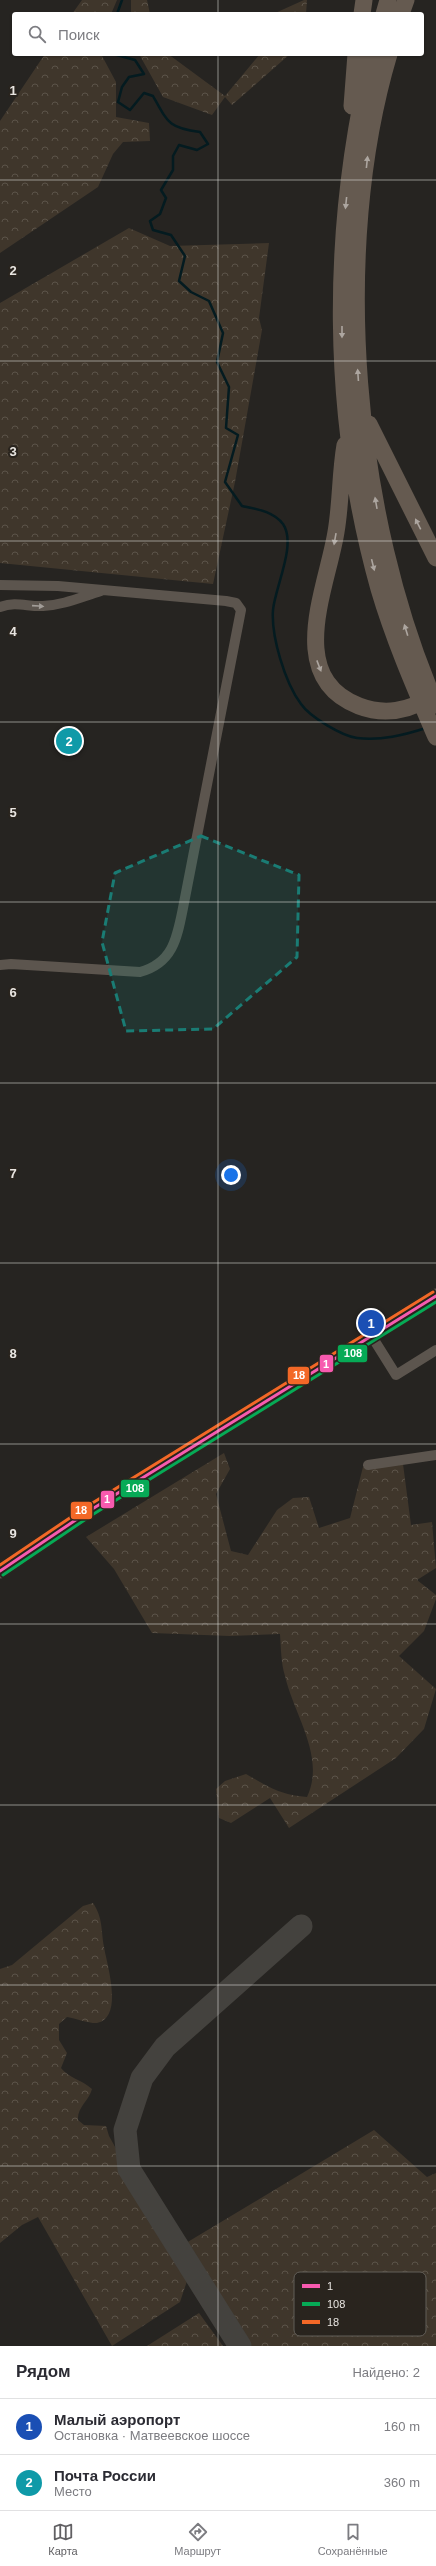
<!DOCTYPE html>
<html lang="ru">
<meta charset="utf-8">
<style>
body{margin:0;font-family:Helvetica,sans-serif;background:#f7f7f7;color:#2b2b33}
.you{position:absolute;left:231px;top:1175px;width:14px;height:14px;margin:-10px;border:3px solid #fff;border-radius:50%;background:#1a73e8;box-shadow:0 0 0 6px #1a73e833}
.badge{display:grid;place-items:center;width:26px;height:26px;border-radius:50%;background:#616063;color:#fff;font-size:13px;font-weight:700}
.pin{position:absolute;translate:-50% -50%;border:2px solid #fff;box-shadow:0 1px 4px #0006}
.list{margin:0;padding:0;list-style:none}
h2{display:flex;justify-content:space-between;align-items:center;height:52px;margin:0;padding:0 16px;font-size:17px}
h2 small{font-size:13px;font-weight:400;color:#7c7c81}
.list li{display:grid;grid-template-columns:26px 1fr auto;gap:12px;align-items:center;box-sizing:border-box;height:56px;padding:0 16px;border-top:1px solid #e1e1e2}
.list b{display:block;font-size:15px;white-space:nowrap}
.list p{margin:0;font-size:13px;white-space:nowrap;color:#7c7c81}
.list em{font-size:13px;font-style:normal;color:#7c7c81}
.icon{flex:none;width:22px;height:22px;fill:none;stroke:currentColor;stroke-width:2;stroke-linecap:round;stroke-linejoin:round}
.map{position:relative;flex:none;width:436px;height:2346px;overflow:hidden}
.search{position:absolute;background:#fff;box-shadow:0 1px 3px #0004;left:12px;right:12px;top:12px;height:44px;display:flex;align-items:center;gap:10px;box-sizing:border-box;padding:0 14px;border-radius:4px;color:#7c7c81;font-size:15px}
.sheet{height:164px;background:#fff}
nav{display:flex;justify-content:space-around;align-items:center;box-sizing:border-box;height:56px;border-top:1px solid #e1e1e2;background:#fff;font-size:11px;color:#7c7c81}
nav a{display:grid;justify-items:center;gap:2px}
nav .on{color:#616063}
.map>svg:first-child{display:block}
.forest{fill:url(#forest-crowns)}
.lines{fill:none;stroke-linecap:round;stroke-linejoin:round}
.stream{stroke:#041b20;stroke-width:2.5}
.taxiway{stroke:#44423e;stroke-width:23}
.minor{stroke:#5c554e;stroke-width:10}
.secondary{stroke:#5f564e;stroke-width:15}
.trunk{stroke:#655a50;stroke-width:17}
.bus-1-casing{stroke:#29241e;stroke-width:6}
.bus-2-casing{stroke:#29241e;stroke-width:6}
.bus-3-casing{stroke:#29241e;stroke-width:6}
.bus-1{stroke:#f75aaf;stroke-width:3}
.bus-2{stroke:#06aa56;stroke-width:3}
.bus-3{stroke:#f36827;stroke-width:3}
.oneway{fill:#ada6a0}
.oneway2{fill:#a29d98}
.marked{fill:#1a7c74;fill-opacity:0.2;stroke:#1a7c74;stroke-width:3;stroke-dasharray:8 5;stroke-linejoin:round}
.grid{fill:none;stroke:#e8e5e1;stroke-width:1;stroke-opacity:0.55}
.key{fill:#29241e;stroke:#625e58;stroke-width:1}
.key-label{font-size:11px;fill:#e8e5e1}
.grid-label{font-size:13px;text-anchor:middle;font-weight:bold;fill:#e8e5e1;stroke:#29241e;stroke-width:4;stroke-linejoin:round;paint-order:stroke}
.line-badge{stroke:#29241e;stroke-width:1.5}
.badge-label{font-size:11px;text-anchor:middle;font-weight:bold;fill:#fff}
</style>
<div class="map">
<svg width="436" height="2346" viewBox="0 0 436 2346">
<defs>
<pattern id="forest-crowns" width="20" height="18" patternUnits="userSpaceOnUse"><rect width="20" height="18" fill="#3f362b"/><path d="M2 6a3 3 0 1 1 6 0M12 15a3 3 0 1 1 6 0" fill="none" stroke="#5b5349"/></pattern>
</defs>
<rect width="100%" height="100%" fill="#262421"/>
<!-- forest -->
<path class="forest" d="M82 0H117L111 14H72Z
M131 0H147L150 14H131Z
M304 0H307L306 14H273Z
M45 54H101L116 82V117L149 123 150 141 123 142 113 154 98 187 0 253V121Z
M139 54H168L225 96 260 54H290L232 105 225 97 212 115 163 97Z
M129 228 170 246 269 243 259 318 262 330 235 482 213 584 0 563V303Z
M224 1453 230 1469 216 1494 231 1551 248 1555 277 1510 293 1498 309 1497 319 1528 350 1518 363 1467 403 1464 411 1525 432 1522 436 1568 417 1580 436 1595V1599L424 1631 399 1656 436 1689 424 1729 396 1758 289 1828 270 1798 231 1823 219 1818 216 1789 225 1781 246 1774C269 1787 280 1795 307 1797 326 1757 294 1715 285 1676 281 1663 281 1648 280 1634L230 1636 152 1633 114 1569 86 1537Z
M93 1903C103 1918 101 1930 104 1947 107 1965 124 2017 97 2023 92 2024 73 2018 67 2017L59 2024V2040L67 2053 61 2068C69 2078 82 2080 92 2089 89 2101 77 2107 78 2120L84 2125 106 2126 109 2136 188 2278 180 2302 112 2346 38 2217 22 2225 0 2243V1969L12 1965 83 1906Z
M374 2130 427 2177 436 2173V2346H251L186 2243Z
M199 2313 223 2346H147Z"/>
<g class="lines">
<!-- stream -->
<path class="stream" d="M117 14 122 0
M113 54 135 60 144 74 129 77 122 87 118 102 130 110 144 93 153 96C168 123 169 128 200 132L208 144 197 150 179 145 173 156V170L161 190 166 198 160 214 150 221 153 230 171 235 185 256 179 281 191 292 209 301 223 333 217 362 229 387 226 428 238 435 225 482 242 506C256 509 273 511 283 524 297 544 275 587 273 610 271 636 285 683 301 704 310 717 342 736 357 738 381 741 404 735 426 728"/>
<!-- taxiway -->
<path class="taxiway" d="M240 2346 129 2169 125 2130 142 2078 165 2047 301 1926"/>
<!-- minor -->
<path class="minor" d="M0 585 58 586 226 601 236 603 241 610 183 908C177 938 173 963 140 972L11 964 0 965
M0 607C16 601 28 607 43 606 64 605 81 597 101 591
M371 1335 396 1375 436 1350
M368 1465 436 1455"/>
<!-- secondary -->
<path class="secondary" d="M0 1571 89 1511 436 1296"/>
<!-- trunk -->
<path class="trunk" d="M362 14 364 0
M384 14 388 0
M401 14 406 0
M372 54C330 230 330 414 379 589 394 640 415 688 436 737
M389 54C330 252 354 517 436 705
M352 106 356 54
M369 424 436 558
M345 445C340 474 341 503 336 532 327 588 284 677 359 706 385 716 408 711 431 697"/>
<!-- bus-1 casing -->
<g class="bus-1-casing">
<path id="bus-1" d="M0 1571 89 1511 436 1296"/>
</g>
<!-- bus-2 casing -->
<g class="bus-2-casing">
<path id="bus-2" d="M3 1575 92 1515 436 1302"/>
</g>
<!-- bus-3 casing -->
<g class="bus-3-casing">
<path id="bus-3" d="M0 1565 86 1507 433 1292"/>
</g>
<!-- bus-1 -->
<use href="#bus-1" class="bus-1"/>
<!-- bus-2 -->
<use href="#bus-2" class="bus-2"/>
<!-- bus-3 -->
<use href="#bus-3" class="bus-3"/>
</g>
<!-- one-way arrows -->
<defs><path id="oneway-solid" d="M-6-.8H1V-3.2L6.5 0L1 3.2V.8H-6Z"/></defs>
<g class="oneway">
<use href="#oneway-solid" transform="translate(367 162) rotate(-84)"/>
<use href="#oneway-solid" transform="translate(346 203) rotate(96)"/>
<use href="#oneway-solid" transform="translate(342 332) rotate(90)"/>
<use href="#oneway-solid" transform="translate(358 375) rotate(-94)"/>
<use href="#oneway-solid" transform="translate(376 503) rotate(-100)"/>
<use href="#oneway-solid" transform="translate(418 524) rotate(-117)"/>
<use href="#oneway-solid" transform="translate(335 539) rotate(100)"/>
<use href="#oneway-solid" transform="translate(373 565) rotate(76)"/>
<use href="#oneway-solid" transform="translate(406 630) rotate(-107)"/>
<use href="#oneway-solid" transform="translate(319 666) rotate(69)"/>
</g>
<use class="oneway2" href="#oneway-solid" transform="translate(38 606) rotate(4)"/>
<!-- marked area -->
<path class="marked" d="M201 836 299 875 297 957 213 1029 126 1031 102 942 115 873Z"/>
<!-- grid -->
<path class="grid" d="M218 0V14M218 54V2346M0 180H436M0 361H436M0 541H436M0 722H436M0 902H436M0 1083H436M0 1263H436M0 1444H436M0 1624H436M0 1805H436M0 1985H436M0 2166H436"/>
<!-- legend -->
<rect x="294" y="2272" width="132" height="64" rx="6" class="key"/>
<rect x="302" y="2284" width="18" height="4" fill="#f75aaf"/>
<rect x="302" y="2302" width="18" height="4" fill="#06aa56"/>
<rect x="302" y="2320" width="18" height="4" fill="#f36827"/>
<g class="key-label">
<text x="327" y="2290">1</text>
<text x="327" y="2308">108</text>
<text x="327" y="2326">18</text>
</g>
<g class="grid-label">
<text x="13" y="95">1</text>
<text x="13" y="275">2</text>
<text x="13" y="456">3</text>
<text x="13" y="636">4</text>
<text x="13" y="817">5</text>
<text x="13" y="997">6</text>
<text x="13" y="1178">7</text>
<text x="13" y="1358">8</text>
<text x="13" y="1538">9</text>
</g>
<g class="line-badge">
<rect x="337" y="1344" width="31" height="19" rx="4" fill="#06aa56"/>
<rect x="319" y="1354" width="15" height="19" rx="4" fill="#f75aaf"/>
<rect x="287" y="1366" width="23" height="19" rx="4" fill="#f36827"/>
<rect x="120" y="1479" width="30" height="19" rx="4" fill="#06aa56"/>
<rect x="100" y="1490" width="15" height="19" rx="4" fill="#f75aaf"/>
<rect x="70" y="1501" width="23" height="19" rx="4" fill="#f36827"/>
</g>
<g class="badge-label">
<text x="353" y="1357">108</text>
<text x="326" y="1368">1</text>
<text x="299" y="1379">18</text>
<text x="135" y="1492">108</text>
<text x="107" y="1503">1</text>
<text x="81" y="1514">18</text>
</g>
</svg>
<div class="you"></div>
<div class="pin badge" style="left:371px;top:1323px;background:#1a4fb4">1</div>
<div class="pin badge" style="left:69px;top:741px;background:#0f9aa8">2</div>
<div class="search"><svg class="icon" aria-label="search" viewBox="0 0 24 24"><circle cx="10" cy="10" r="6"/><path d="M15 15l6 6"/></svg>Поиск</div>
</div>
<section class="sheet">
<h2>Рядом<small>Найдено: 2</small></h2>
<ul class="list">
<li><span class="badge" style="background:#1a4fb4">1</span><div><b>Малый аэропорт</b><p>Остановка · Матвеевское шоссе</p></div><em>160 m</em></li>
<li><span class="badge" style="background:#0f9aa8">2</span><div><b>Почта России</b><p>Место</p></div><em>360 m</em></li>
</ul>
</section>
<nav>
<a class="on"><svg class="icon" aria-label="map" viewBox="0 0 24 24"><path d="M3 6l6-2 6 2 6-2v14l-6 2-6-2-6 2zM9 4v14M15 6v14"/></svg>Карта</a>
<a><svg class="icon" aria-label="directions" viewBox="0 0 24 24"><path d="M12 3l9 9-9 9-9-9zM9 14v-3h6M13 9l2 2-2 2"/></svg>Маршрут</a>
<a><svg class="icon" aria-label="saved" viewBox="0 0 24 24"><path d="M7 4h10v16l-5-4-5 4z"/></svg>Сохранённые</a>
</nav>
